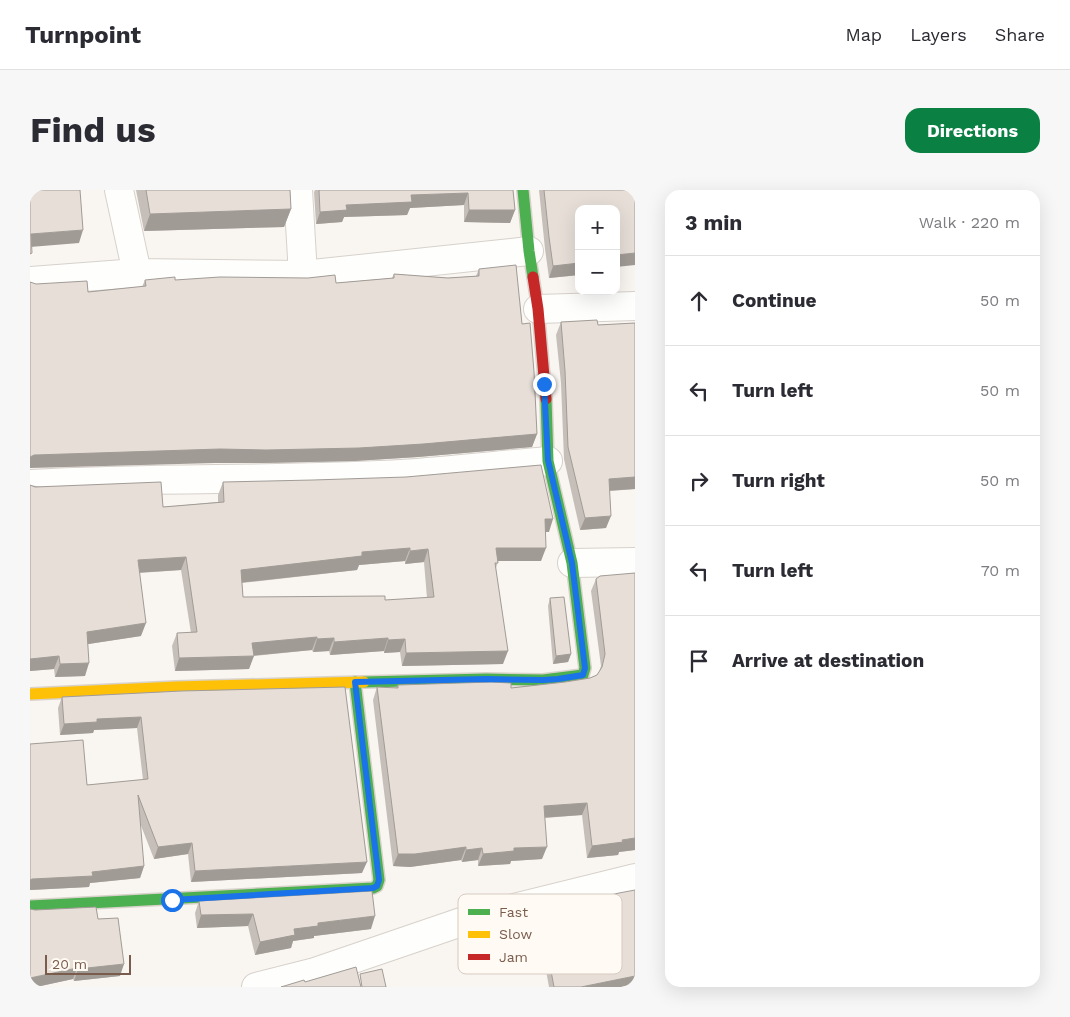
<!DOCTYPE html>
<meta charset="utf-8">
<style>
body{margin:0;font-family:"Work Sans",sans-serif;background:#f7f7f7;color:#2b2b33}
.controls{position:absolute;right:15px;top:15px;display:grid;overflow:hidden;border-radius:10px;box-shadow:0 5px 20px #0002}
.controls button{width:45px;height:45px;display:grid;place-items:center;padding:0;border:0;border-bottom:1px solid #e1e1e2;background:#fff;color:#2b2b33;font:25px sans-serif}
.scale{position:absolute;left:15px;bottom:12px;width:86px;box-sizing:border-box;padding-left:5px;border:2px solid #7a5c4d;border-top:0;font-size:14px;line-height:18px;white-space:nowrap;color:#7a5c4d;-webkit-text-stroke:4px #fffaf3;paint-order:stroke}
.stop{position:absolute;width:15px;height:15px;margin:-11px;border:4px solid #1a73e8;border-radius:50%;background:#fff}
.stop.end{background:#1a73e8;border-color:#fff;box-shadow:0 1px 5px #0008}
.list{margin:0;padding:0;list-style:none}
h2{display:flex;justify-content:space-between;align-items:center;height:65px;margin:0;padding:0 20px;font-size:21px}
h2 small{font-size:16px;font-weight:400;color:#7c7c81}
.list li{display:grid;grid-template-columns:32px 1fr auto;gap:15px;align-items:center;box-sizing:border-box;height:90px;padding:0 20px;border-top:1px solid #e1e1e2}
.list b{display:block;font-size:19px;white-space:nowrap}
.list em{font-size:16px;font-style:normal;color:#7c7c81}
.icon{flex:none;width:28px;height:28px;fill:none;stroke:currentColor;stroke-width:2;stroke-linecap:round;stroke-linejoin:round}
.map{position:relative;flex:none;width:605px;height:797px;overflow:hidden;border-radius:15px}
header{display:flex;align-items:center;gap:30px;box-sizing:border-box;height:70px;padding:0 25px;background:#fff;border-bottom:1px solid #e1e1e2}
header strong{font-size:24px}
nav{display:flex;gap:28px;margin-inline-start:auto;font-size:18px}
.intro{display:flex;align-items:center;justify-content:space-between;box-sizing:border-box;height:120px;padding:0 30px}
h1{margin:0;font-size:35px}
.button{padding:12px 22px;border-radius:15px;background:#0b8043;color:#fff;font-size:18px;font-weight:700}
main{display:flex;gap:30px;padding:0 30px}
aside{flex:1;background:#fff;border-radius:15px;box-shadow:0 5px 20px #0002}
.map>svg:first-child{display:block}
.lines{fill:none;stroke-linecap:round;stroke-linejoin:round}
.street-casing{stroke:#d7d1cb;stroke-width:30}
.fast-casing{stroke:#d9d2cb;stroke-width:14}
.slow-casing{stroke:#d9d2cb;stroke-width:14}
.jam-casing{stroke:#d9d2cb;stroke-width:14}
.street{stroke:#fefefd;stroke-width:28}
.fast{stroke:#4caf50;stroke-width:11}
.slow{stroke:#ffc107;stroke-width:11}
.jam{stroke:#c62828;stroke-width:11}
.wall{fill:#c6bfb9;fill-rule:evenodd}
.shaded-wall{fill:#a19b96}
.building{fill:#e6ded7;stroke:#a19b96;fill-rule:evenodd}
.route{stroke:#1a73e8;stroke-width:6}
.key{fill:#fffaf3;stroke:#d7cbc1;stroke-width:1}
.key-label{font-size:14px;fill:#7a5c4d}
</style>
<header>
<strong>Turnpoint</strong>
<nav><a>Map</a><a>Layers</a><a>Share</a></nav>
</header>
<div class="intro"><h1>Find us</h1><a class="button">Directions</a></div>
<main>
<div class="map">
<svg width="605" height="797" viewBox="0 0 605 797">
<rect width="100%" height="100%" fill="#f9f5f0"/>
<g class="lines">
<!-- street casing -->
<g class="street-casing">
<path id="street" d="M89 0 107 83
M268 0 273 85
M0 91 107 83 273 85 499 61
M508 119 605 116
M0 294C124 287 247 291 371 284 420 281 469 275 518 271
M542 373 605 372
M226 797 285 782 443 728 605 688"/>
</g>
<!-- fast casing -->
<g class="fast-casing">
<path id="fast" d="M493 0 499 61 503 87
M334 492 456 489 513 490 553 485 555 478 542 373 518 271 516 209
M0 716 343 698 347 696 349 690 325 492"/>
</g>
<!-- slow casing -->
<g class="slow-casing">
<path id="slow" d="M0 504 146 497 334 492"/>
</g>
<!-- jam casing -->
<g class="jam-casing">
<path id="jam" d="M503 87 508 119 516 209"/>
</g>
<!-- street -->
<use href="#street" class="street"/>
<!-- fast -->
<use href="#fast" class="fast"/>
<!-- slow -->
<use href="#slow" class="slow"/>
<!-- jam -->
<use href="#jam" class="jam"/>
</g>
<!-- wall -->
<path class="wall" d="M106 0H260L261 19 254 37 114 41Z
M285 0H483L485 20 480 33 434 32V15L380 18 377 25 314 27 312 32 286 34 284 2Z
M509 0H605L549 19V85L519 88 515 59Z
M449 79 492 134 507 244 502 257 388 267 324 271 232 273H185L58 102 112 97 115 90H145L306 93 362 88 364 84 418 88 446 86Z
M531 132 568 135 605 133V299L580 301 576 338 550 340 534 269 531 193 526 145Z
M193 292 519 342H515L511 371H468L466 378 473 474 372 476 370 462 354 463V461L300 465 299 461 283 462 282 460 223 466 219 479 145 481 142 456 147 443H161L151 380 109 383 111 446 58 454 55 486 25 487 24 479 0 481V295L133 317 188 312V305ZM375 371V374L394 372 397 408 355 410 213 407 212 393 327 380 329 375Z
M605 383V660L589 662 588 665 557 668 552 625 515 628 512 669 481 671 480 674 448 676V670L432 672 431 670 380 677 363 676 343 510 347 497 366 498 368 495 481 498 535 492 560 488 567 485 569 482 571 476 561 401 566 389Z
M520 408 541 464 538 472 523 474 518 416Z
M151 501 332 683 161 692 158 664 124 669 110 633 114 676 110 688 60 693 59 697 0 700V554L57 595 113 590 107 538 64 540 63 543 30 545 28 518 32 507Z
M564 709 592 797H519L509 742 512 733 561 722 560 718Z
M169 711 341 739 284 746V748L263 751 261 758 225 765 218 736 167 738 165 723Z
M68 729 90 786 44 791 43 789 6 797Z
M450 730 505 751 450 766 444 744Z"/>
<!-- shaded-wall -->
<path class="shaded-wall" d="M438 3 434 15 380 18 377 25 314 27 312 32 286 34 290 22 316 15 381 5Z
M261 19 254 37 114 41 120 24Z
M439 20H485L480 33 434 32Z
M53 40 49 53 0 57 1 44Z
M605 63V75L586 77V65Z
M549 73V85L519 88 523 76Z
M507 244 502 257 388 267 324 271 232 273H185L0 278V267L4 265Z
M605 287V299L575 301 579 289Z
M581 326 576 338 550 340 555 328Z
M515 329H523L519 342H510Z
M380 358 375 371 329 375 327 380 207 393 211 380 332 362Z
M466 358H516L511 371H461Z
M398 359 394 372 375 374 380 361Z
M156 367 151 380 103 383 108 370Z
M116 433 111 446 52 455 57 442Z
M287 447 282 460 218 466 222 453Z
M304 448 299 461 283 462 287 449Z
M358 448 354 461 300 465 304 452Z
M375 449 370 462 354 463 358 450Z
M478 461 473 474 372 476 376 463Z
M541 464 538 472 523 474 526 466Z
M29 466 24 479 0 481V469Z
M224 466 219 479 145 481 149 468Z
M59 473 55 486 25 487 30 474Z
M111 527 107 538 64 540 63 543 30 545 34 534 67 529Z
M557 613 552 625 509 628 514 616Z
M605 648V660L589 662 588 665 557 668 562 656Z
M162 653 158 664 124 669 128 657Z
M436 657 431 670 380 677 363 676 368 664Z
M517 657 512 669 481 671 480 674 448 676 453 664 484 658Z
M452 658 448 670 432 672 436 660Z
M337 672 332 683 161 692 165 681Z
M114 676 110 688 60 693 59 697 0 700V690L2 689Z
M223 724 218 736 167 738 171 725Z
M345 726 341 739 284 746V748L263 751 261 758 225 765 230 752 264 739 288 733Z
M510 736 505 751 450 766 455 751Z
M94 774 90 786 44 791 48 779Z
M47 778 43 789 6 797H0V788Z
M605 786V794L592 797H551Z"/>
<!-- building -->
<path class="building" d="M0 0H50L53 40 1 44 2 63 0 64Z
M116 0H260L261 19 120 24Z
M289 0H483L485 20H439L438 3 381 5 382 12 316 15 317 20 290 22Z
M514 0H605V63L586 65V19H549V73L523 76 519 47Z
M486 75 492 134 500 133 504 182 507 244 393 254 329 258 236 260 190 259 4 265 0 267V92L6 94 57 91 58 102 116 96 115 90 145 87V90L190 87 278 88 305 85 306 93 364 88V84L418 88 449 86V79Z
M567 130 568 135 605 133V287L579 289 581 326 555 328 538 257 535 181 531 132Z
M511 275 523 329H515L516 358H466L468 373H465L478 461 376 463 375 449 358 450V448L304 452V448L287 449V447L222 453 224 466 149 468 147 443 167 442 156 367 108 370 116 433 57 442 59 473 30 474 29 466 0 469V295L5 297 131 292 133 317 194 312 193 292 283 290 376 287ZM380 358V361L398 359 404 407 355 410V406L213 407 211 380 332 366V362Z
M605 383V648L592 650 593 652 562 656 557 613 514 616 517 657 484 658V661L453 664 452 658 436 660V657L385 664H368L347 497 368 498V495L461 492 481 493V498L535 492 560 488 567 485 572 477 575 464 566 389 570 386Z
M534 407 541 464 526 466 520 408Z
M315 497 337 672 165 681 162 653 128 657 108 605 114 676 62 682 63 686 2 689 0 690V554L53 550 57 595 118 589 111 527 67 529V532L34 534 32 507 151 501Z
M605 700V786L551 797H524L512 733 565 721 564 709 589 703Z
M342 701 345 726 288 733V736L264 739 265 745 230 752 223 724 171 725 169 711Z
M66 717 68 729 88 728 94 774 48 779 47 778 0 788V719L5 720Z
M326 777 331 797H251L274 790 275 792Z
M352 779 356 797H332L330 784Z"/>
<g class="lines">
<!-- route -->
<path class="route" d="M142 710 343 698 347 696 349 690 325 492 456 489 513 490 528 489 553 485 555 478 542 373 518 270 514 194"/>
</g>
<!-- legend -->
<rect x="428" y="704" width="164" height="80" rx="8" class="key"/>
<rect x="438" y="719" width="22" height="6" fill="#4caf50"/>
<rect x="438" y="741" width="22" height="7" fill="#ffc107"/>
<rect x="438" y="764" width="22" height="6" fill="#c62828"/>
<g class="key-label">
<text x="469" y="727">Fast</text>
<text x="469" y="749">Slow</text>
<text x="469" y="772">Jam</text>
</g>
</svg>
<div class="controls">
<button>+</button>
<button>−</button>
</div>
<div class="scale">20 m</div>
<div class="stop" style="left:142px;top:710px"></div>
<div class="stop end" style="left:514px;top:194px"></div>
</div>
<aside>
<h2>3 min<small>Walk · 220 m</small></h2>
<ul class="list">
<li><svg class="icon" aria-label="ahead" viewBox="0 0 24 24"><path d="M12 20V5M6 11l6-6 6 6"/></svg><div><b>Continue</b></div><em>50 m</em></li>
<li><svg class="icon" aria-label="left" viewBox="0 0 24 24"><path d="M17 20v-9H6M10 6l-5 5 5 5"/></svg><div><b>Turn left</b></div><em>50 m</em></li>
<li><svg class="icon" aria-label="right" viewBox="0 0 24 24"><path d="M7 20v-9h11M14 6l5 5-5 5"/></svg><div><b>Turn right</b></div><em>50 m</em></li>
<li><svg class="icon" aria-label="left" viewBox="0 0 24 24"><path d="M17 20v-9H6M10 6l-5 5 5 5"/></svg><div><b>Turn left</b></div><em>70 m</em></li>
<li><svg class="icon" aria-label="arrive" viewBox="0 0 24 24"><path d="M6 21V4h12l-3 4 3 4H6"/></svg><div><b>Arrive at destination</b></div></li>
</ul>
</aside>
</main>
